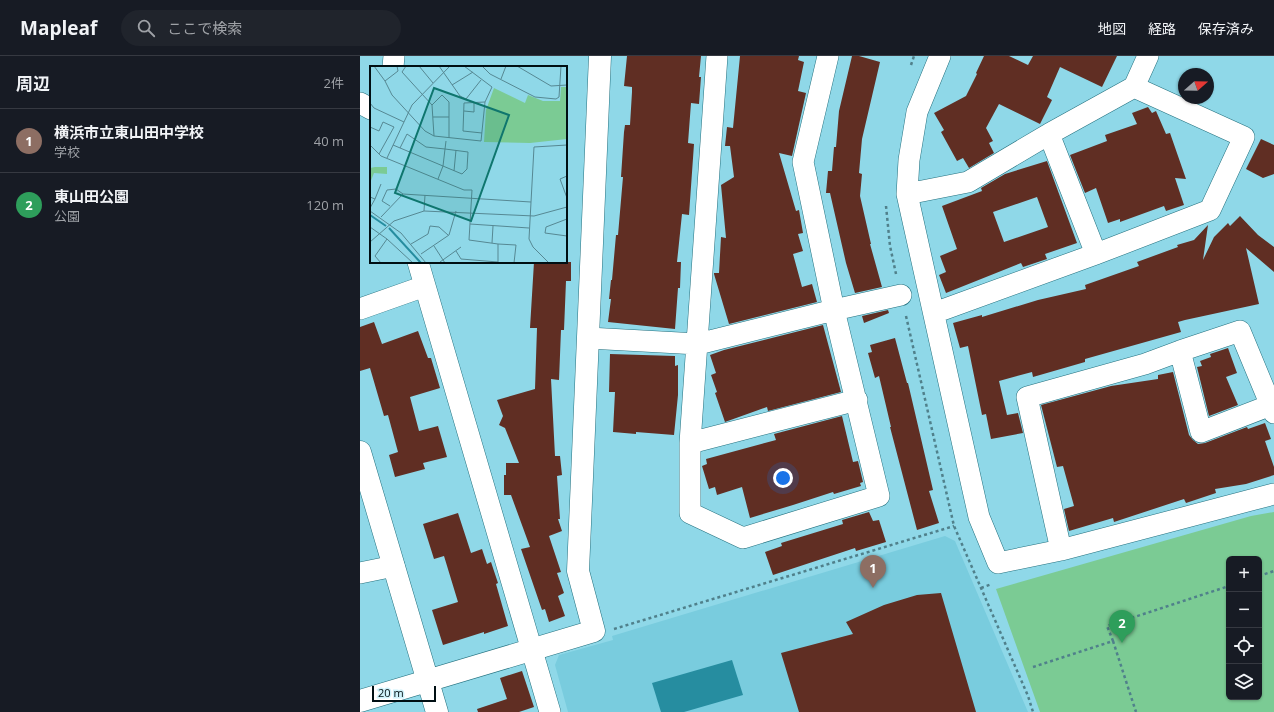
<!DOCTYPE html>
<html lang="ja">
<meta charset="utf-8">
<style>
body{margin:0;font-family:"Open Sans","Noto Sans JP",sans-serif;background:#20242c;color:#f1f3f6}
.controls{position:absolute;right:12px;bottom:12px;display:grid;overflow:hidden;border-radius:6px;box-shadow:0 1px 3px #0004}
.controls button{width:36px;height:36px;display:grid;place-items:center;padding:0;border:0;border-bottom:1px solid #363941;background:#171b24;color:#f1f3f6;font:20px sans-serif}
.compass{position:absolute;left:818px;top:12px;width:36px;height:36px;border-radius:50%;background:#171b24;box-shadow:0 1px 3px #0004;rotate:70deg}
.scale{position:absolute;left:12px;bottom:10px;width:64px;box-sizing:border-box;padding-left:4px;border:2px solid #000f13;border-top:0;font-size:11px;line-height:14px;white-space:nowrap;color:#000f13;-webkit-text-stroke:3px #d0f3fb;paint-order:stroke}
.you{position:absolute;left:423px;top:422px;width:14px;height:14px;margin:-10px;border:3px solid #fff;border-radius:50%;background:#1a73e8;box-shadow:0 0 0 6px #1a73e833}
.badge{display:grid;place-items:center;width:26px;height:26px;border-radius:50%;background:#c0351a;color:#fff;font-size:13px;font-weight:700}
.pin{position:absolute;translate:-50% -33px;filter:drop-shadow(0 1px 2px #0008)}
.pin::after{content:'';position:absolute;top:21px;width:14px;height:12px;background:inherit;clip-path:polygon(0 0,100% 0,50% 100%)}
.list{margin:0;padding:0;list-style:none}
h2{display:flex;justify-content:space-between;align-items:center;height:52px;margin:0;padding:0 16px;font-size:17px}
h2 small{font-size:13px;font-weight:400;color:#9ea1a6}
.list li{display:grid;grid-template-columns:26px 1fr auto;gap:12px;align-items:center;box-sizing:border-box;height:64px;padding:0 16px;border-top:1px solid #363941}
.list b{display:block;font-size:15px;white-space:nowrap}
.list p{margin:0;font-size:13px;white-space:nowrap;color:#9ea1a6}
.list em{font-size:13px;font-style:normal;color:#9ea1a6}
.icon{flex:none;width:22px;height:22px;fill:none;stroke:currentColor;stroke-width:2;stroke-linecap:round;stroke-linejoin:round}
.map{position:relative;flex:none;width:914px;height:656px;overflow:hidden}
header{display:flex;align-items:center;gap:24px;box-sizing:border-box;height:56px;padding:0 20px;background:#171b24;border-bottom:1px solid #363941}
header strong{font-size:19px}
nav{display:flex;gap:22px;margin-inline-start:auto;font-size:14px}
.search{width:280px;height:36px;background:#20242c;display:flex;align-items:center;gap:10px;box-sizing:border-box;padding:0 14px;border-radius:22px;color:#9ea1a6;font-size:15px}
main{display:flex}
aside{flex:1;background:#171b24}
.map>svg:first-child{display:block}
.built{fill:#79ccde}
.green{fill:#7bcb94;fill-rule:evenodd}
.water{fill:#268da0}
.building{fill:#602e23;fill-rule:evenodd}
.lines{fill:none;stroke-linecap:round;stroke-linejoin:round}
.minor-casing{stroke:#24717f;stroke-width:22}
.tertiary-casing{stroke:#24717f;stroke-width:23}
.path{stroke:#50808b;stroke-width:2.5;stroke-dasharray:3 3;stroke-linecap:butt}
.minor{stroke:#fff;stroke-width:21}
.tertiary{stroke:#fff;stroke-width:22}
.inset-river{fill:none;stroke:#268da0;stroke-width:2}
.inset-road{fill:none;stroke:#568893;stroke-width:1}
.view{fill:#0f766e;fill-opacity:0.15;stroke:#0f766e;stroke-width:2}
.inset-edge{fill:none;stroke:#000f13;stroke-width:2}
</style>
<header>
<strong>Mapleaf</strong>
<div class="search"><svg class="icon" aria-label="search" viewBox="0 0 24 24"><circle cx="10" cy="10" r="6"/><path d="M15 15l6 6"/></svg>ここで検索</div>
<nav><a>地図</a><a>経路</a><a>保存済み</a></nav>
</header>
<main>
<aside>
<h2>周辺<small>2件</small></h2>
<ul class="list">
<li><span class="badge" style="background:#8d6e63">1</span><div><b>横浜市立東山田中学校</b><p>学校</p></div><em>40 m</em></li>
<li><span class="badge" style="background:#2e9e5b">2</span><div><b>東山田公園</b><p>公園</p></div><em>120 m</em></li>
</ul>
</aside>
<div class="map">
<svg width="914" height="656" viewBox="0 0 914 656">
<rect width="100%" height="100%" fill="#8fd8e8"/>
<!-- built -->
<path class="built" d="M585 480 595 485 668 656H208L195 609 199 599 253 584 252 580Z"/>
<!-- green -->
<path class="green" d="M914 456V656H680L636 533 891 460ZM869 503H899V641H869Z"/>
<!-- water -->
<path class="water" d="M372 604 383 639 324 656H301L292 627Z"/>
<!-- building -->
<path class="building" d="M267 0H341L339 21H341L339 48 331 47 328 87 334 88 329 159 322 158 317 206H321L320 232H318L315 273 248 266 251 243H249L251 224H252L256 179H258L263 121H261L264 76 265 69H270L272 36V31L264 30Z
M380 0H439L438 4 444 6 438 35 446 37 432 100 419 97 436 155 439 154 443 177 438 178 443 195 433 198 442 231 452 228 457 246 369 268 354 218V217H359L361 181 366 182 361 129 374 121 370 90H365L367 71 373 72Z
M492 0H499L520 6 502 83 499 117 502 118 500 140 511 188H510L522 231 495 237 486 207 470 137H466L468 115H472L474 91H476L479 55Z
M624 0H649L668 9 673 0H757L742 31 700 11 687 41 692 44 680 68 639 48 626 72 633 85 629 87 634 97 609 112 603 102 597 105 581 76 584 74 574 57 606 40 617 18 616 17Z
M788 51 792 57 796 55 806 78 810 77 826 123 815 122 824 149 806 155 804 150 760 166V163L748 167 736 132 725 137 710 99 747 85 745 79 777 68 772 57Z
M901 83 914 89V118L903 122 886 113Z
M687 105 717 187 685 198 687 203 663 211 661 207 586 237 579 219 586 216 580 200 597 193 582 150 622 135 621 132 645 118ZM677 141 688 171 644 186 633 156Z
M880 160 898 179 914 191V216L886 192 899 248 825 264 818 266 821 276 725 303V306L673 321 672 316 639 325 647 359 658 357 663 377 631 383 626 358 622 359 608 290 600 292 593 267 622 259V261L678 244 726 233 725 229 779 210 777 206 818 191 817 189 834 184 848 169 843 204 854 181 868 167 870 170Z
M174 206H211V225H206L204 274H201L199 324 191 323 195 400H200L202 419 197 420 200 463H198L202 475 189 480 201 516 197 517 204 537 198 540 205 560 189 566 185 553 182 554 161 493 170 491 151 439H144V419H146V407H159L145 372 139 369 143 360 137 344 175 333 177 272H170Z
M528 254 529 257 504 267 502 260Z
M14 266 22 288 58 275 68 302H71L80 332 50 341 59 375 78 370 87 401 63 407 65 413 35 421 29 399 38 396 28 359 24 360 10 312 0 315V271Z
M463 269 481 336 408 355 407 351 365 366 355 337 357 336 351 319 356 317 350 299 364 294Z
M535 282 547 327H548L573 434 569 435 579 467 557 474 530 371H531L519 320 515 322 508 297 512 296 510 289Z
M868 292 877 317 866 321 878 349 849 360 837 311 842 310 840 305 851 301 850 298Z
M250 298 315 300V310L318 309V339L314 379 276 376V378L253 376 255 336H249Z
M813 316 829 379 833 384 838 388 845 387 887 371 888 373 905 367 911 383 905 385 914 411V419L886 428 855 433 856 437 826 447 824 443 754 466 753 462 709 475 704 453 714 450 703 410 697 411 681 349 751 330 798 323V319Z
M482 360 493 406 498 405 503 426 500 427 501 430 474 438 473 436 433 449 390 462 382 431 357 439 355 431 349 433 342 410 347 408 346 403 416 384 414 378Z
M509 456 513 465 519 464 526 486 496 495 495 492 413 519 405 496 422 490 421 487 483 468 482 464Z
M98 457 111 497 122 493 127 508 131 506 138 527 136 528 148 570 124 578V576L83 589 72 554 98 546 84 500 74 503 63 468Z
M581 537 616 656H439L421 597 493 578 486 566 524 549 557 539Z
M162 615 174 651 159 656H118L117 653 147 643 140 622Z"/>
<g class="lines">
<!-- minor casing -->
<g class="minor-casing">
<path id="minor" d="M357 0 330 387V457L383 482 519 440 474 254 541 239
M580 0 557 56 549 104 547 138 619 461 638 507 701 494 914 438
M33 11 34 0
M0 47 11 53
M689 78 736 198
M547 138 608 126 689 78 774 31 788 0
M58 206 190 656
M0 253 65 230
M574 257 736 198 850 154 884 81 774 31
M228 282 338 288 474 254 443 106 468 0
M820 295 841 376 911 349
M330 387 497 344
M701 494 667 341 785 308 820 295 880 275 914 357
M0 517 34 510"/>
</g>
<!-- tertiary casing -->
<g class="tertiary-casing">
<path id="tertiary" d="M0 396 77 656
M0 645 234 575 218 515 240 0"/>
</g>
<!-- path -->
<path class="path" d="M551 9 554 0
M526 150 530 190 536 218
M546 260 594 470 668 640 673 656
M899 520 914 515
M621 532 632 528
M254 573 594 470
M753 585 776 656
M673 611 753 585 747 570 869 530"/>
<!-- minor -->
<use href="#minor" class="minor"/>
<!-- tertiary -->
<use href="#tertiary" class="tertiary"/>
</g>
<!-- overview -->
<g transform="translate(10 10)">
<rect width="197" height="197" fill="#8fd8e8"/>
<path d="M191 21H197V73L160 77 114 76 116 44 124 22 155 37 158 29 173 35H190ZM5 101H17V108L4 107 0 117V102Z" fill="#7bcb94"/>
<path class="inset-river" d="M0 149 16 160M19 162 51 197"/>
<path class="inset-road" d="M4 0 15 15 22 29 55 65 64 70 111 75 115 36 122 21 94 0M36 0 32 6 62 39 64 70M49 0 63 17M69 0 90 30 96 33 111 14M112 0 120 8 165 31 186 33 189 31 191 0M147 0 181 20 197 19M131 13 136 0M15 15 28 5 27 0M82 19 103 6M0 37 4 42 34 56M62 39 72 29 79 36V72M94 45 104 46V37M63 51H79M0 61 9 65 13 56 24 61 9 88M112 67 93 65 94 37 115 36M0 79 11 90 94 124H102L99 174 128 178V197M23 79 92 108 97 103 98 86 75 83 76 75M30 82 37 68 56 81 75 83 73 100 68 113M17 92 42 39 80 0M84 105 86 84M197 110 190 113 197 132M0 131 5 133 0 142M5 133 11 118M20 140 12 135 17 124 26 123 33 128M0 145 31 167 56 197M54 145 55 129M11 151 33 128 161 136M197 153 176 161 175 167 197 170M100 158 159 162M0 161 17 173M0 176 24 155 54 145 164 150 197 141M122 177 123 160M41 178 58 168 60 160 69 161 78 169M128 178 146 179 144 197M64 180 75 197M86 185 91 193 128 196M51 188 79 169 86 145M70 196 91 181M11 197 5 190 17 173 43 197M179 197 163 181 159 173 164 81 197 79"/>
<path class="view" d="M64 22 139 49 101 155 25 127Z"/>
<rect width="197" height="197" class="inset-edge"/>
</g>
</svg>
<div class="controls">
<button>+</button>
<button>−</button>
<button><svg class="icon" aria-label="locate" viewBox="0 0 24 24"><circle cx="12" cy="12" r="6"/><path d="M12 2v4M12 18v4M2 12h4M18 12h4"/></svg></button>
<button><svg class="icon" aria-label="layers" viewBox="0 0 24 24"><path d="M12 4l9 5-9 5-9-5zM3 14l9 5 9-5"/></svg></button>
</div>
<svg class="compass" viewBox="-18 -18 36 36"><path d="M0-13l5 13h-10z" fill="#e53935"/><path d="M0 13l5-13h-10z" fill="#9ea1a6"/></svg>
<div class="scale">20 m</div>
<div class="you"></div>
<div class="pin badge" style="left:513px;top:532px;background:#8d6e63">1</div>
<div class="pin badge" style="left:762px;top:587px;background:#2e9e5b">2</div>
</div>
</main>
